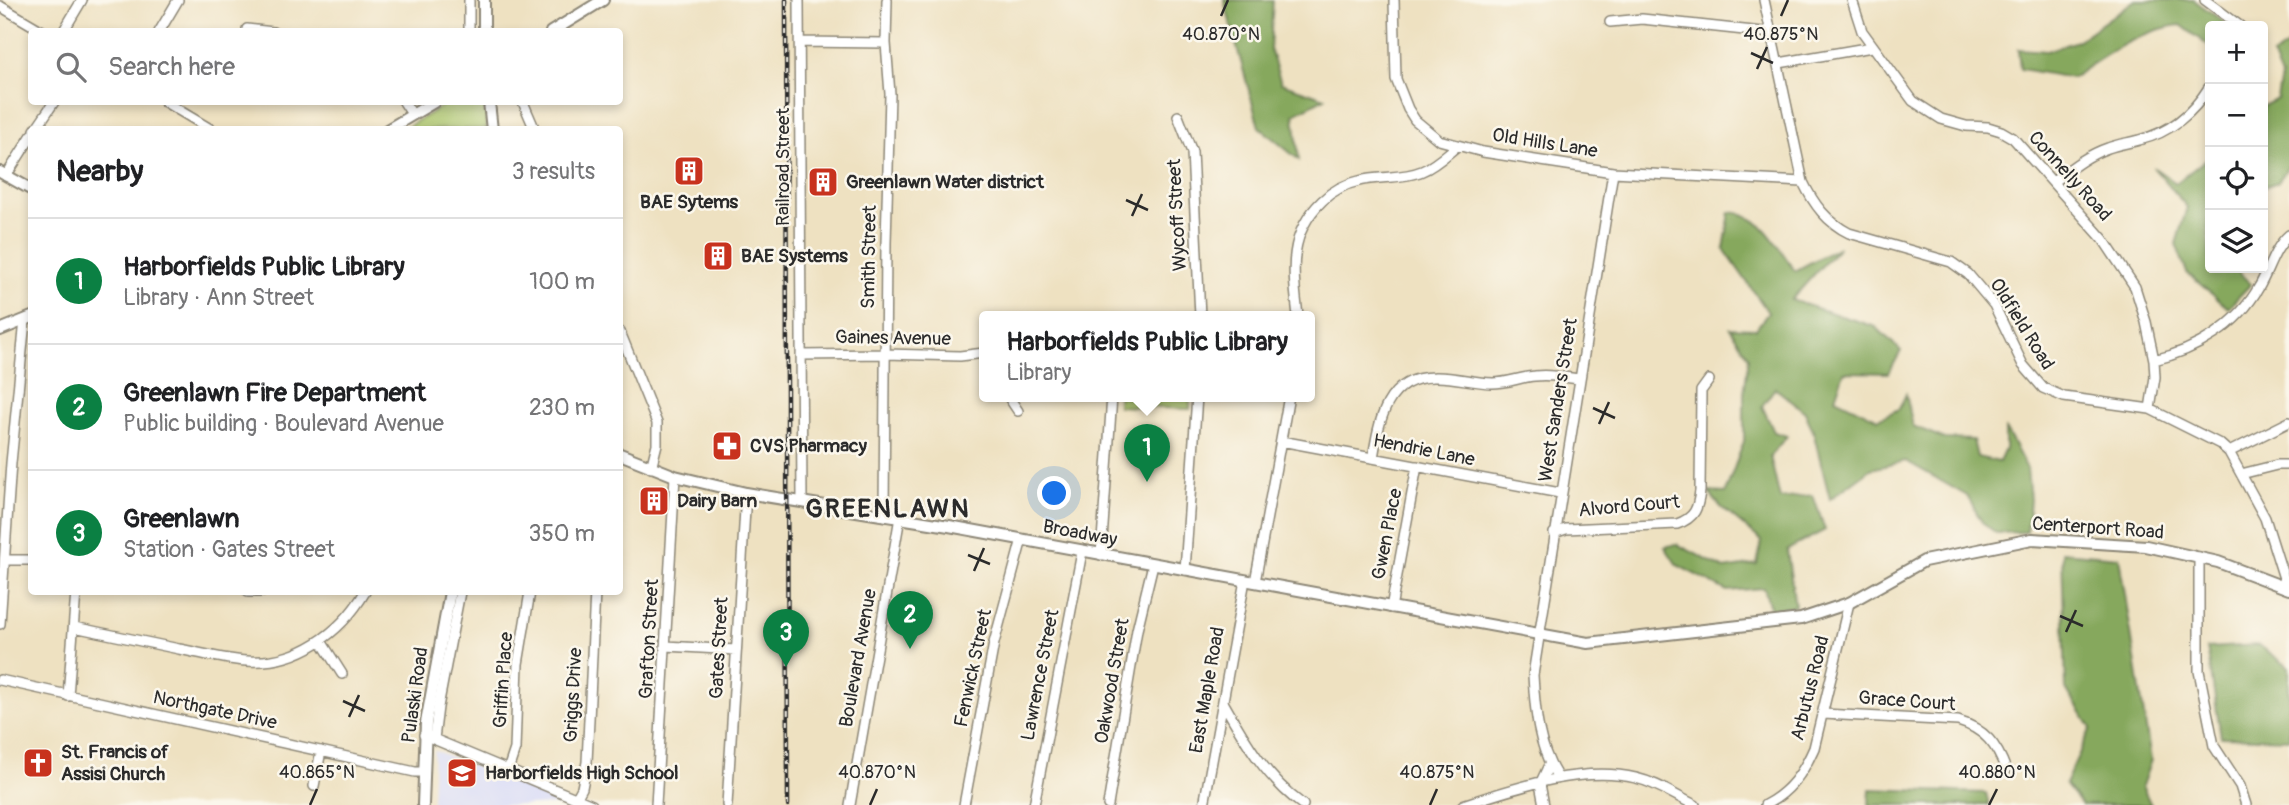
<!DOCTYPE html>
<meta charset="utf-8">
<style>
body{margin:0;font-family:Pangolin,sans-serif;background:#f2f2f2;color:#202124}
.controls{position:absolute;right:21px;top:21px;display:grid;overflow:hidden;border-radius:7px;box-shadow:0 4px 10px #0003}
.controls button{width:63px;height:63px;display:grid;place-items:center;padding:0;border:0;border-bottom:2px solid #e0e0e0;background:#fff;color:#202124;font:35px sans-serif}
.you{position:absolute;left:1055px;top:494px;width:24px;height:24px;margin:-18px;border:5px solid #fff;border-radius:50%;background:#1a73e8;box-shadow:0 0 0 10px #1a73e833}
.badge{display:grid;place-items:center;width:46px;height:46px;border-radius:50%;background:#0b8043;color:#fff;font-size:23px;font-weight:700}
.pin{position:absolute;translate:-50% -58px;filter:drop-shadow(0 2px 4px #0008)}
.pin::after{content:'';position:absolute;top:37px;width:24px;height:21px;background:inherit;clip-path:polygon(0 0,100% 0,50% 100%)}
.popup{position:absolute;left:979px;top:311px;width:336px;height:91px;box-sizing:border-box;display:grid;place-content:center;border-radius:7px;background:#fff;filter:drop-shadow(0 2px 5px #0005);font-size:23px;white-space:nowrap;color:#757577}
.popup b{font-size:26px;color:#202124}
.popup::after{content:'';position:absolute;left:50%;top:100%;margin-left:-14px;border:14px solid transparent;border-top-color:#fff}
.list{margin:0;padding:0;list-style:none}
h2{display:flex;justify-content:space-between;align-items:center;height:91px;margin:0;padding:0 28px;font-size:30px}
h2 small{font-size:23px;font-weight:400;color:#757577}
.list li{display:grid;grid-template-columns:46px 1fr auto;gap:21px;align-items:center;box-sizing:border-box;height:126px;padding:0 28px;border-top:2px solid #e0e0e0}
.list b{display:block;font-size:26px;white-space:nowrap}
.list p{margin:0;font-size:23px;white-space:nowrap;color:#757577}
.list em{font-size:23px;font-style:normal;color:#757577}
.icon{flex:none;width:38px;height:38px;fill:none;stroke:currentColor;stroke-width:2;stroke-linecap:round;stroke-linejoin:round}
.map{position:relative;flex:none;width:2289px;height:805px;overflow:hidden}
.search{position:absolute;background:#fff;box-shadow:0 4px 10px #0003;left:28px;top:28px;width:595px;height:77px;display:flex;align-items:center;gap:18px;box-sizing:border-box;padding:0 24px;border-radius:7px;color:#757577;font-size:26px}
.panel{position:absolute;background:#fff;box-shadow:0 4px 10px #0003;left:28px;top:126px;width:595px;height:469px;border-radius:7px}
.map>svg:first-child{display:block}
.built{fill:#d4d8f9}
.green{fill:#a8c269;stroke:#6a764a;stroke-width:2}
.forest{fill:#86a85d;stroke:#586a44;stroke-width:2}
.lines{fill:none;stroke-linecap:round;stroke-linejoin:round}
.minor-casing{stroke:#8c8676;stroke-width:12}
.major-casing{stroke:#8c8676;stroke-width:14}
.minor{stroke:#fff;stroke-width:9}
.major{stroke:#fff;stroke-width:10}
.rail-casing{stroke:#2b2b2b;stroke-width:4.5}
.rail{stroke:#fbf7ec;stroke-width:2;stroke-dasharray:5;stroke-linecap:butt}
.ticks{fill:none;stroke:#2b2b2b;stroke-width:2.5}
.labels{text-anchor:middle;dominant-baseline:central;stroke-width:5;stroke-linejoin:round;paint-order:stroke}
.street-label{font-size:19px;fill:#2b2b2b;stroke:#fbf7ec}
.poi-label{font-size:19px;font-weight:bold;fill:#2b2b2b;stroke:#fbf7ec;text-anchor:start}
.district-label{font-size:26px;font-weight:bold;letter-spacing:2px;fill:#2b2b2b;stroke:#fbf7ec}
.ticks-label{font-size:18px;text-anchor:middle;fill:#2b2b2b;stroke:#fbf7ec;stroke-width:5;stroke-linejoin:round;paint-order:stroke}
</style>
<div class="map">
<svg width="2289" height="805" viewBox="0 0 2289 805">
<rect width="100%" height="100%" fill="#fbf7ec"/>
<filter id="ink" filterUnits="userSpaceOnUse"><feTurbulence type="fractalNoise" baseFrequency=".0143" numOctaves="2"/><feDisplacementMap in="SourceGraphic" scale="14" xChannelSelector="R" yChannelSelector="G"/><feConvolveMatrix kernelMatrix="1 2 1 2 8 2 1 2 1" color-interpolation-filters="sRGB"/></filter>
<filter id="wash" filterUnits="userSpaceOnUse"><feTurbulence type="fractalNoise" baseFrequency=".00686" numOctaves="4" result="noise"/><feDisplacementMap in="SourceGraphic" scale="28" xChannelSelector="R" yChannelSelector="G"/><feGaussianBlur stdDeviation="1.57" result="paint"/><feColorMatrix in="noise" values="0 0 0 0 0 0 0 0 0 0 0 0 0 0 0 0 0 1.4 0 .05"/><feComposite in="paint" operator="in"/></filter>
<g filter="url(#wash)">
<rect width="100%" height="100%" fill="#eee1c1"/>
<!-- built -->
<path class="built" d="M434 750 568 805H432Z"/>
<!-- green -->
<path class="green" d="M449 102H485L487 129 402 130Z
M1118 396H1190V409L1118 406Z"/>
<!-- forest -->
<path class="forest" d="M1224 0H1273L1270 49 1281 83 1325 98 1294 114 1299 160 1259 127Z
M2135 0H2194L2229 26H2210V47L2181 25C2142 29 2104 56 2072 78L2020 69 2018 49 2047 51 2077 41Z
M2289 45V165L2278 182 2263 187V106L2277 99 2281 77 2272 56Z
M2210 156V218L2208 220 2210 268H2234L2251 284 2228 308 2187 273 2176 244 2187 207 2153 167 2176 183Z
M1730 212C1764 214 1777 247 1795 271L1839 247 1791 300 1876 327 1901 351 1889 373 1844 372 1835 398 1878 419 1899 409 1906 394 1913 426 1945 439 1973 440 1977 457 1999 462 2005 449V428L2027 469 2030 500 2027 532 1996 533 1982 522 1967 496 1906 461 1871 469 1830 499 1813 431 1805 412 1775 388 1762 406 1774 432 1787 436 1770 456 1780 499 1813 495 1825 530 1787 550 1795 606 1771 611 1764 588 1727 591 1677 565 1665 547 1677 544 1724 569 1757 564 1762 541 1722 508 1708 492 1725 493 1744 441V393L1749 357 1730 328 1756 329 1768 312 1724 249Z
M2062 552 2119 557 2151 760 2142 786 2151 805H2082L2065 784 2091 728 2066 689Z
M2259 645 2289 667V739L2221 737 2207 648Z
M1870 789 1986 793 1989 805H1869Z"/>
</g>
<g filter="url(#ink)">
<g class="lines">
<!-- minor casing -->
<g class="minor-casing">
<path id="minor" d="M799 0 802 502
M1394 0 1396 79 1408 109 1415 120 1439 140 1483 152 1613 172 1803 182
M1764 0 1803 182C1814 205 1827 222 1849 233L1951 262 1968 274 1994 305 2023 365 2043 388 2064 397 2150 409 2220 444 2229 452 2265 518 2287 588
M1852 0 1862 31 1913 101 1941 119 1966 126 1988 127 2001 131 2013 138 2103 239 2135 287 2146 322 2154 360 2155 377 2150 409
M2205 0 2240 26
M0 6 44 32
M1610 22 1642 19 1772 33
M247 29 273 32
M63 32 82 0
M159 32 178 0
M469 32V0
M800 42 886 43
M1779 63 1872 47
M165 102 212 130
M404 102 412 114
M523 102 535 130
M1178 116 1192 152 1200 316
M35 130 54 102
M6 176 32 135
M2053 182C2070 169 2087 155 2108 148 2118 144 2129 143 2139 140 2170 133 2194 112 2210 86
M1298 316C1293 272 1287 235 1322 201 1332 191 1345 184 1359 181 1379 176 1403 179 1422 171 1435 166 1446 155 1457 146
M620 332 657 423V444L651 468
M801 355 886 354 960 356 984 353
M2154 360C2197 350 2237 326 2259 287 2269 270 2274 248 2289 235
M1008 396 1018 411
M1281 441 1560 493
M2229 452 2289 422
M1373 458C1379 421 1386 377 1434 377 1454 376 1473 383 1493 383 1508 383 1521 377 1535 376 1550 374 1564 377 1578 379
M2241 474 2277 465H2289
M884 514 886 243 890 94 886 43 887 0
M1554 533 1566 529 1677 524C1695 518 1698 508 1700 491L1701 391 1709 380
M1101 555 1112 396
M2199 557V671L2214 746 2240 786 2246 805
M5 560H32
M1185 570 1197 396
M1255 582 1289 396
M248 592H262
M1391 608 1417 466
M0 624 11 463 25 320
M74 627C109 634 144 642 179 649 201 653 224 660 247 661 297 665 341 633 365 592
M321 641 342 674
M666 646 736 650
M0 680 415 772H423
M68 696 76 592
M1223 702C1245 741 1266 778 1303 805
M1823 714 1958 721C1985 729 1997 745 2006 770
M424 735 592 805
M434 739 438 707 460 592
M508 770 515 749 518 664 530 592
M1558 778C1538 747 1535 711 1533 675L1613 172
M314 786 321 751
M576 799 582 788 587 762 595 592
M656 805 675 476
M727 805 746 493
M850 805 900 517
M964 805 994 643 1022 539
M1034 805 1082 552
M1108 805 1137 630 1153 564
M1204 805 1245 580
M1463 805C1515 788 1582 765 1636 778 1658 783 1675 796 1695 805
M1544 805 1540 784 1549 765
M1765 805C1790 792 1803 773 1814 748L1849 603"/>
</g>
<!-- major casing -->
<g class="major-casing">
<path id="major" d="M484 0V32
M551 32 603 0
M489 102 492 130
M387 130 434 102
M0 172 32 190
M0 330 32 317
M620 454 675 476 746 493 949 526 1588 643 1801 619 1849 603 1924 561 2032 539 2146 546 2218 562 2289 589
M423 805 426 723 450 592"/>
</g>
<!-- minor -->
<use href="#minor" class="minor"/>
<!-- major -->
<use href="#major" class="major"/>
<!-- rail casing -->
<g class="rail-casing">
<path id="rail" d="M786 0 788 805"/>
</g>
<!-- rail -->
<use href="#rail" class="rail"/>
</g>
</g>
<!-- ticks -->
<path class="ticks" d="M1221 16 1228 0M1781 16 1788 0M1751 53 1773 63M1757 69 1767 47M1126 200 1148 210M1132 216 1142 194M1593 408 1615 418M1599 424 1609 402M968 555 990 564M974 571 984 548M2060 616 2083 626M2066 632 2076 610M343 701 365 711M349 717 359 695M310 805 317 789M870 805 877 789M1430 805 1437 789M1989 805 1997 789"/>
<!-- icons -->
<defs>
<g id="building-square" transform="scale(1.575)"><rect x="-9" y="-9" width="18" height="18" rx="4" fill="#c8321e" stroke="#fbf7ec"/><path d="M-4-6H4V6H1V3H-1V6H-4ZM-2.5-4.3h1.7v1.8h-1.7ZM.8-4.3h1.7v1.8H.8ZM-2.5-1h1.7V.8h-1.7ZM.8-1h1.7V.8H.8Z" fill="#fff"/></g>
<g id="pharmacy-square" transform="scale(1.575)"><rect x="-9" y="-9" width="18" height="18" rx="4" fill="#c8321e" stroke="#fbf7ec"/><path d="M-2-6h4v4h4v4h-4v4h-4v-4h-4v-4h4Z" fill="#fff"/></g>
<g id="church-square" transform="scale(1.575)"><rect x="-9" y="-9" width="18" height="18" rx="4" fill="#c8321e" stroke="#fbf7ec"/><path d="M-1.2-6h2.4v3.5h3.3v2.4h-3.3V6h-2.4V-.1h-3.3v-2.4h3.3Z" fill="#fff"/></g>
<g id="school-square" transform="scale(1.575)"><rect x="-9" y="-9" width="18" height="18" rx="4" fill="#c8321e" stroke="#fbf7ec"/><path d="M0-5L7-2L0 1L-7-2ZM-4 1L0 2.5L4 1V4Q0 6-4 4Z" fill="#fff"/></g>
</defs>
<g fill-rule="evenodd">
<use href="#building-square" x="689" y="171"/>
<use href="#building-square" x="823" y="182"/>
<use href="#building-square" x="718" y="256"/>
<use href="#pharmacy-square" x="727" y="446"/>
<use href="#building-square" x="654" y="501"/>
<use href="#church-square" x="38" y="763"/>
<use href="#school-square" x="462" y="773"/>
</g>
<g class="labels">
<!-- street labels -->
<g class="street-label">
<text transform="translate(1545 143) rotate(9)">Old Hills Lane</text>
<text transform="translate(783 167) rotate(-90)">Railroad Street</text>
<text transform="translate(2070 176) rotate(48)">Connelly Road</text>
<text transform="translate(1177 215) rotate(-93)">Wycoff Street</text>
<text transform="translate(869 257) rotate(-89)">Smith Street</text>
<text transform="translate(2022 324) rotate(58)">Oldfield Road</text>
<text transform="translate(893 338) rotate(1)">Gaines Avenue</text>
<text transform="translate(1558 400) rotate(-81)">West Sanders Street</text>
<text transform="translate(1424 450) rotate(11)">Hendrie Lane</text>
<text transform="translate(1629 506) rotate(-5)">Alvord Court</text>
<text transform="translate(2098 528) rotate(4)">Centerport Road</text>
<text transform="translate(1080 533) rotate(11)">Broadway</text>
<text transform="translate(1387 534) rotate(-79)">Gwen Place</text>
<text transform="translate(649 639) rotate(-87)">Grafton Street</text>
<text transform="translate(719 648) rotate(-87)">Gates Street</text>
<text transform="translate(858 658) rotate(-80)">Boulevard Avenue</text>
<text transform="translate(973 668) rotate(-78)">Fenwick Street</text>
<text transform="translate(1040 675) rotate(-79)">Lawrence Street</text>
<text transform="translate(503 680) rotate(-86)">Griffin Place</text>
<text transform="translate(1112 681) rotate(-80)">Oakwood Street</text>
<text transform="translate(1810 688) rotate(-76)">Arbutus Road</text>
<text transform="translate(1207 690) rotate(-80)">East Maple Road</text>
<text transform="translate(415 695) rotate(-82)">Pulaski Road</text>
<text transform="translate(573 695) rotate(-87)">Griggs Drive</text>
<text transform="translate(1907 701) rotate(4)">Grace Court</text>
<text transform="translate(215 710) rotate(12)">Northgate Drive</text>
</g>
<!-- poi labels -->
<g class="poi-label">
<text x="846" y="182">Greenlawn Water district</text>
<text x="689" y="202" text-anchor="middle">BAE Sytems</text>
<text x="741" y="256">BAE Systems</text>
<text x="750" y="446">CVS Pharmacy</text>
<text x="677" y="501">Dairy Barn</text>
<text x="61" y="752">St. Francis of<tspan x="61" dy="22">Assisi Church</tspan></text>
<text x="485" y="773">Harborfields High School</text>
</g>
<!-- district labels -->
<g class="district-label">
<text x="888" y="509">GREENLAWN</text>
</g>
</g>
<g class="ticks-label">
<text x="1221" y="40">40.870°N</text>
<text x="1781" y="40">40.875°N</text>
<text x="317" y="778">40.865°N</text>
<text x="877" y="778">40.870°N</text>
<text x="1437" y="778">40.875°N</text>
<text x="1997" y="778">40.880°N</text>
</g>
</svg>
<div class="controls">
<button>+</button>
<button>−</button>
<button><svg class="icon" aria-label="locate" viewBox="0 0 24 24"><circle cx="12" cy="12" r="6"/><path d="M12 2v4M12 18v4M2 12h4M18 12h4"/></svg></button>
<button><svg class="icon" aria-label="layers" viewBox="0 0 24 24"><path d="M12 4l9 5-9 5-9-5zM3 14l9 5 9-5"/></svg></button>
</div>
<div class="you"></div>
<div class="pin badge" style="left:1147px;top:482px">1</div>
<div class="popup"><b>Harborfields Public Library</b>Library</div>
<div class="pin badge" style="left:910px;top:649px">2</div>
<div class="pin badge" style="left:786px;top:667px">3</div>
<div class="search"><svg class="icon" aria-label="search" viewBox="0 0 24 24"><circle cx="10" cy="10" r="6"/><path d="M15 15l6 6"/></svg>Search here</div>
<section class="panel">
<h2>Nearby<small>3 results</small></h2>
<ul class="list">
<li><span class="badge">1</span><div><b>Harborfields Public Library</b><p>Library · Ann Street</p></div><em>100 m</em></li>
<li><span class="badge">2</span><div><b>Greenlawn Fire Department</b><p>Public building · Boulevard Avenue</p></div><em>230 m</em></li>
<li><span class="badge">3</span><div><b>Greenlawn</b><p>Station · Gates Street</p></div><em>350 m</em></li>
</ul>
</section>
</div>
